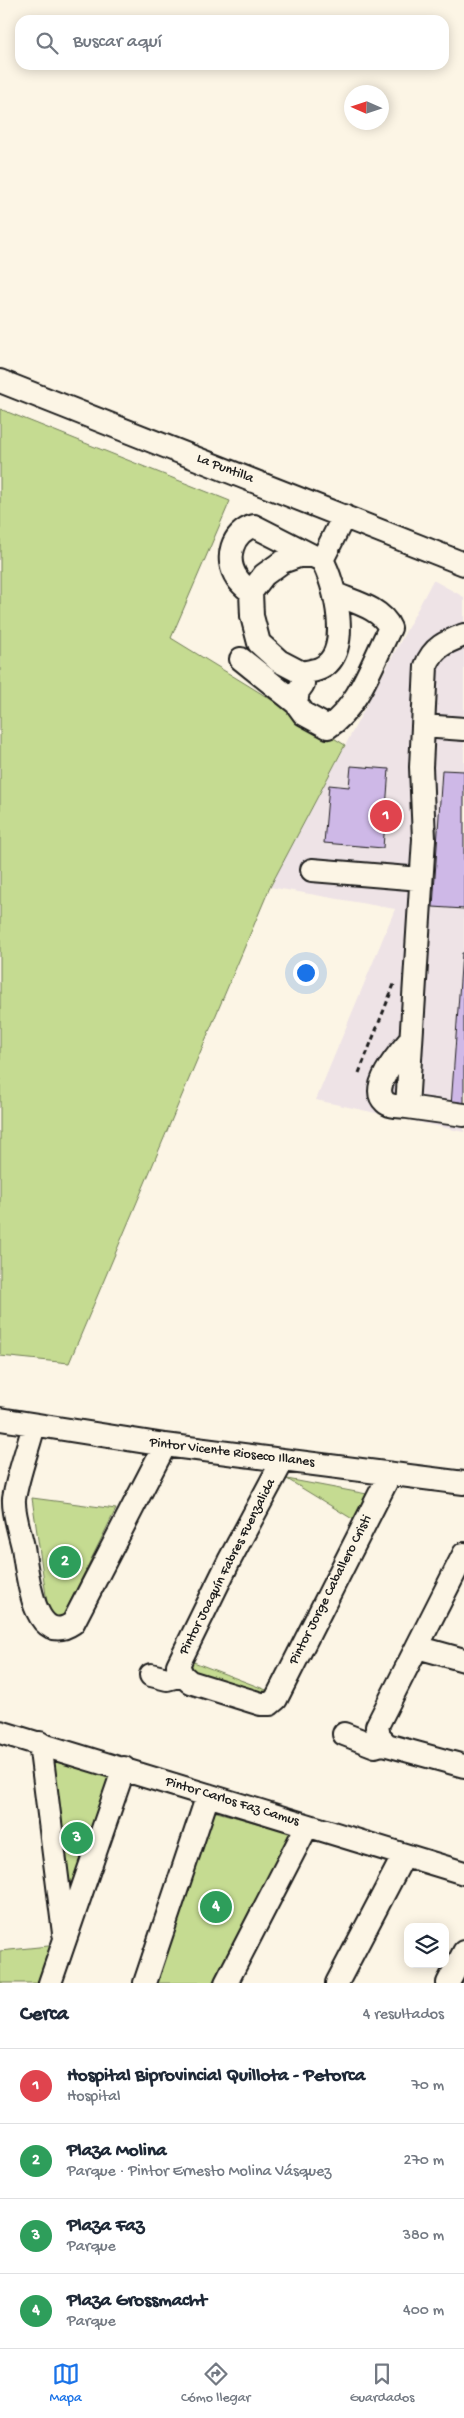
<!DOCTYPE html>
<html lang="es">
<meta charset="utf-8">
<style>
body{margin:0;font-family:"Gochi Hand",sans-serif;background:#f6f6f7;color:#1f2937}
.controls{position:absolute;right:15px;bottom:15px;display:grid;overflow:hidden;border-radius:10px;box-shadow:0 2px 12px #0003}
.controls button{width:45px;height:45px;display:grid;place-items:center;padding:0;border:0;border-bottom:1px solid #e0e1e3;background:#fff;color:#1f2937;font:25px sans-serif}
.compass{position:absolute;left:344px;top:85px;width:45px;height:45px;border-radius:50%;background:#fff;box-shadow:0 2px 12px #0003;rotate:273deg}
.you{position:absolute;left:305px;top:972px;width:18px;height:18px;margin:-12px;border:4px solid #fff;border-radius:50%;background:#1a73e8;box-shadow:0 0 0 8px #1a73e833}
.badge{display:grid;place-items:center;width:32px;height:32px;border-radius:50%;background:#1a73e8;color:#fff;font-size:16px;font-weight:700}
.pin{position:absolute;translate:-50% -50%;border:2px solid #fff;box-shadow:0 1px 5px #0006}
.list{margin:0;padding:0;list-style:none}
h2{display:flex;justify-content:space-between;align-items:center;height:65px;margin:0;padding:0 20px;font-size:21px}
h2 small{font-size:16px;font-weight:400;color:#747a83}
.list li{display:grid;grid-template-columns:32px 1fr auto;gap:15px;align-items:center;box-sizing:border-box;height:75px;padding:0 20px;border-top:1px solid #e0e1e3}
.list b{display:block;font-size:19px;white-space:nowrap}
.list p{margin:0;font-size:16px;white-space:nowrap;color:#747a83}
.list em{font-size:16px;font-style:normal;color:#747a83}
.icon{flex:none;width:28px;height:28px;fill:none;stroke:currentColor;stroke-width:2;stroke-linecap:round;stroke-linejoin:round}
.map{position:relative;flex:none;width:464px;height:1983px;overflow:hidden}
.search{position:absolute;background:#fff;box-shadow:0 2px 12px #0003;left:15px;right:15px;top:15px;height:55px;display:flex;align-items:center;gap:12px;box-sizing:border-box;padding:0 18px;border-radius:15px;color:#747a83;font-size:19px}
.sheet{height:365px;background:#fff}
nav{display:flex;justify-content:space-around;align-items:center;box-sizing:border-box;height:70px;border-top:1px solid #e0e1e3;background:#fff;font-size:14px;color:#747a83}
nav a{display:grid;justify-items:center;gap:2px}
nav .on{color:#1a73e8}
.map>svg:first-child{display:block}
.built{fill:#eee3e6}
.green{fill:#c5db91;stroke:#707c56}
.building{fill:#ceb8e7;stroke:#1c1c1c}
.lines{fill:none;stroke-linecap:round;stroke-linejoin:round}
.minor-casing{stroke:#1c1c1c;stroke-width:26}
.path{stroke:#1c1c1c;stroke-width:3;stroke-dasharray:5 4;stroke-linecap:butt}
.minor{stroke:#fcf5e5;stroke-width:22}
.labels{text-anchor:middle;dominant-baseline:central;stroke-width:4;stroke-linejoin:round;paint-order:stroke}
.street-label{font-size:14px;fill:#1c1c1c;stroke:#fcf5e5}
</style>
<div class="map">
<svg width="464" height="1983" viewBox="0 0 464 1983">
<rect width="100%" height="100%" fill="#fcf5e5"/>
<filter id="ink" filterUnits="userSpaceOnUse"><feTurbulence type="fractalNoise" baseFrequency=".02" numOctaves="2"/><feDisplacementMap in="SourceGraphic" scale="10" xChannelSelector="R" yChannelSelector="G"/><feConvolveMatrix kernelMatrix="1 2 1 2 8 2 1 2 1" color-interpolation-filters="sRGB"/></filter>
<g filter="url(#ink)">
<!-- built -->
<path class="built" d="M433 580 464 597V1132L316 1100 395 909 270 887Z"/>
<!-- green -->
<path class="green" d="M0 409 230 501 171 638 345 745 270 887 69 1363 0 1356Z
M287 1479 367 1494 354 1520Z
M32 1498 116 1509 61 1620 49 1616Z
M191 1661 269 1691H260L193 1671Z
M53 1759 114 1774 69 1902Z
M213 1811 291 1832 212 1983H155Z
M58 1945 44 1983H0V1951Z"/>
<!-- building -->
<path class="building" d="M351 766 389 769 383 848 324 843 329 785 349 787Z
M442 770 464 771V909L433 907Z
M462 953H464V1107L451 1106Z"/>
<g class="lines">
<!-- minor casing -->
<g class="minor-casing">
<path id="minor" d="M0 381 464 564
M299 556H313L322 560C335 583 353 653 321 668 316 671 308 671 302 673L279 661 259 643 252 616 251 592 264 575 282 562Z
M322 560 344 516
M251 592C246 588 240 583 237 578 224 559 232 532 254 526L313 556
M464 635C446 642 433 647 426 666L421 767 424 839 407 1107 464 1115
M241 659 296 703
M302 673 303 684 298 691 296 703 304 714 328 727C358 708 374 659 390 628 381 608 354 602 335 594
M423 726 464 729
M312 870 421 879
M407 1107C400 1106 390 1107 385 1102 368 1087 401 1051 411 1039
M0 1419 165 1445 464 1483
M34 1425C28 1449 18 1474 14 1499 13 1513 20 1533 23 1547 27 1570 33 1650 73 1623L165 1445
M464 1554 377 1726 379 1737 387 1745 464 1766
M417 1647 464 1660
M151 1675 167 1679 182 1675
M270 1704H261L190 1682 182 1675 178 1665 229 1561 283 1460
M270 1704 276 1699 390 1474
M0 1732 464 1873
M344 1734 375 1746 385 1743
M40 1743 64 1933
M50 1983 124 1768
M145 1983 208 1795
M226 1983 307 1826
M337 1983 404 1855
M448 1983 464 1952"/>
</g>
<!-- path -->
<path class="path" d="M359 1073 395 982"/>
<!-- minor -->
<use href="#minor" class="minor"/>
</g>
</g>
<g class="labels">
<!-- street labels -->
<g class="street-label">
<text transform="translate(225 469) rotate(21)">La Puntilla</text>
<text transform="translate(232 1453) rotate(7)">Pintor Vicente Rioseco Illanes</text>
<text transform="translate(228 1567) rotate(-63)">Pintor Joaquín Fabres Fuenzalida</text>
<text transform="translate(331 1590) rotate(-63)">Pintor Jorge Caballero Cristi</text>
<text transform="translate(232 1802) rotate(17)">Pintor Carlos Faz Camus</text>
</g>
</g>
</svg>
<div class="controls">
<button><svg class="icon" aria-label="layers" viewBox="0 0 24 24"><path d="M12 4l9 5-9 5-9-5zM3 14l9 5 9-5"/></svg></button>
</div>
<svg class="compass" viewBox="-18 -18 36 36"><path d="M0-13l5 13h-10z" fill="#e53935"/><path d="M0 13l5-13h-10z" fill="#747a83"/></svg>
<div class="you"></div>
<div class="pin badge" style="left:386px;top:816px;background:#e0444e">1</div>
<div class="pin badge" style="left:65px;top:1562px;background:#2e9e5b">2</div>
<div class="pin badge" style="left:77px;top:1838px;background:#2e9e5b">3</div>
<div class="pin badge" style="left:216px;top:1907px;background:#2e9e5b">4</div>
<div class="search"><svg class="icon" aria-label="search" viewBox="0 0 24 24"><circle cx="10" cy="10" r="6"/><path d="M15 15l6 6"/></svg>Buscar aquí</div>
</div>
<section class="sheet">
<h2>Cerca<small>4 resultados</small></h2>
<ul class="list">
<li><span class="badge" style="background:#e0444e">1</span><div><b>Hospital Biprovincial Quillota - Petorca</b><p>Hospital</p></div><em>70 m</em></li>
<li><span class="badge" style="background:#2e9e5b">2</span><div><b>Plaza Molina</b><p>Parque · Pintor Ernesto Molina Vásquez</p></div><em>270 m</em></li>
<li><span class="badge" style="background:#2e9e5b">3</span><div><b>Plaza Faz</b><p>Parque</p></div><em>380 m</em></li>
<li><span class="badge" style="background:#2e9e5b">4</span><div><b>Plaza Grossmacht</b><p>Parque</p></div><em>400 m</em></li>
</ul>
</section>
<nav>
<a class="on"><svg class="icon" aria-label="map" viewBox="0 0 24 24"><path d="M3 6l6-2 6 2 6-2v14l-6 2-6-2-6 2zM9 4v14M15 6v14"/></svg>Mapa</a>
<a><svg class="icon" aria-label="directions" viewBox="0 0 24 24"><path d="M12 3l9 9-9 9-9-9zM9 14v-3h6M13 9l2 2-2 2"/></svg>Cómo llegar</a>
<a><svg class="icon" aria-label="saved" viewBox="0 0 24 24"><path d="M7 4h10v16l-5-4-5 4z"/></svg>Guardados</a>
</nav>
